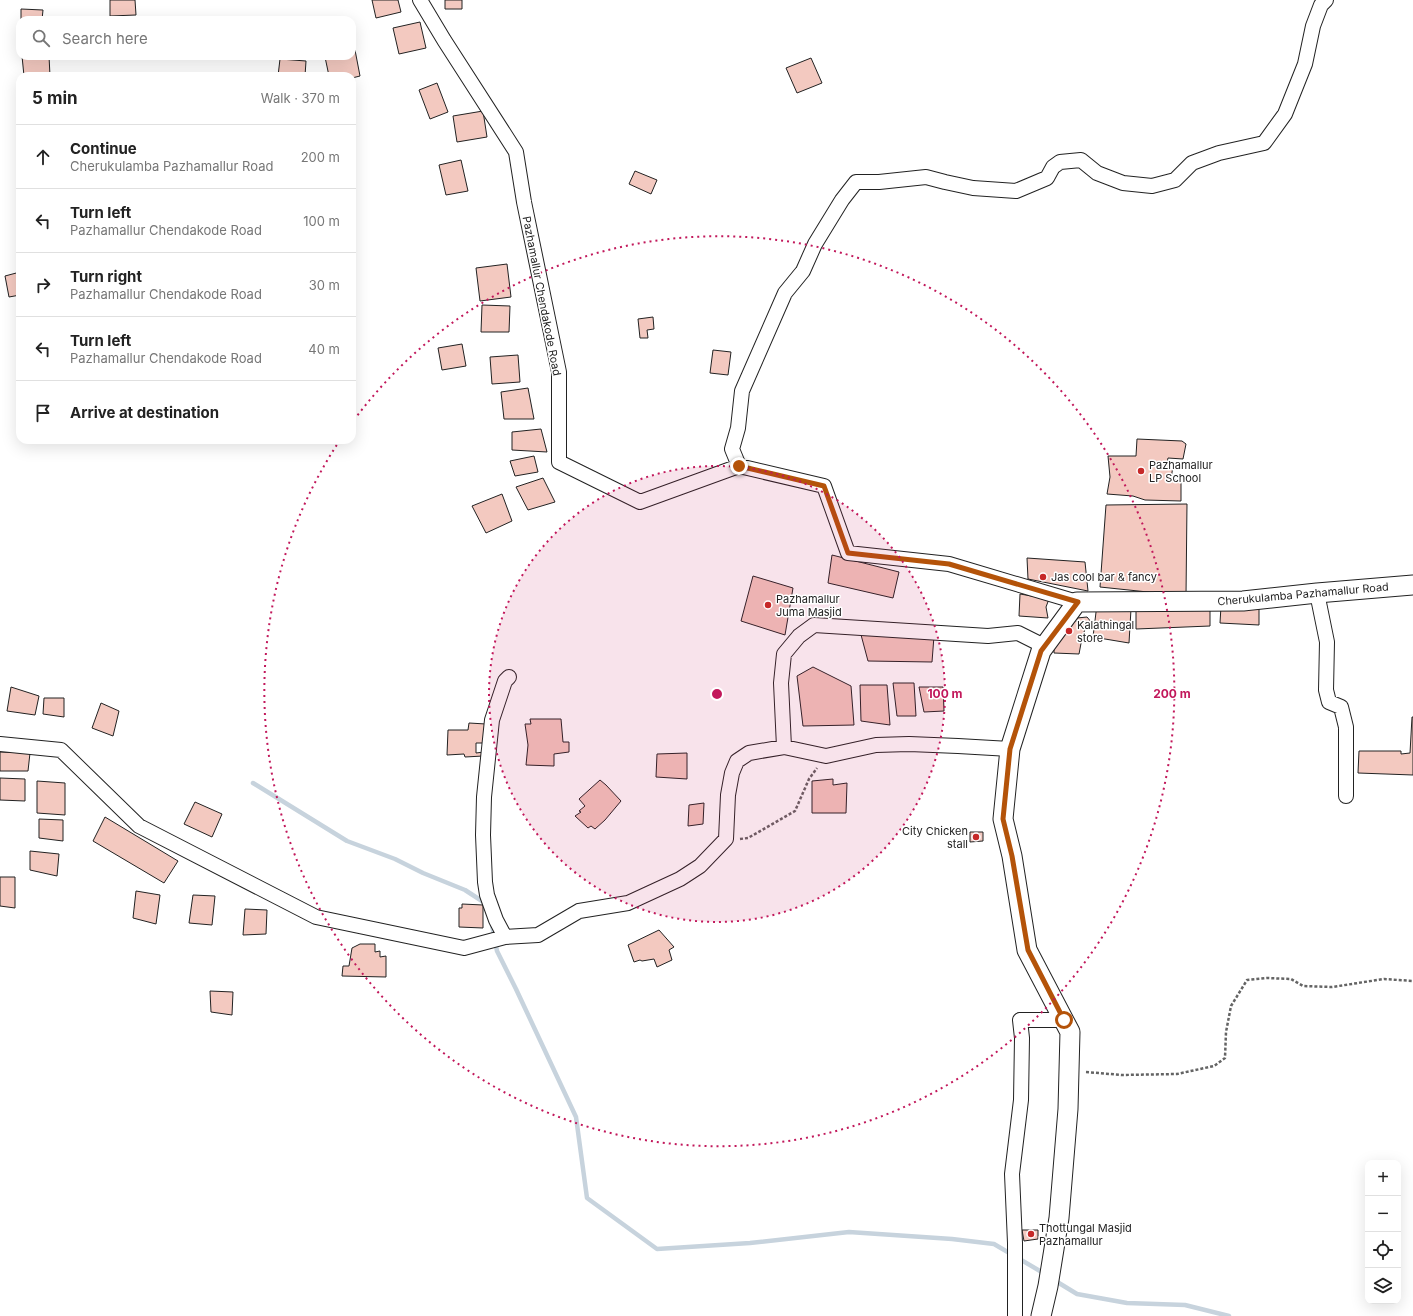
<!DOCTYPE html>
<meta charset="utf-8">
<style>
body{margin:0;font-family:Inter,sans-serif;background:#f2f2f2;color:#222}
.controls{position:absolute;right:12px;bottom:12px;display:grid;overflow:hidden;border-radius:8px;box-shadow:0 4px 16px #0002}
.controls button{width:36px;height:36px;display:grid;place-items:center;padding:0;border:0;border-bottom:1px solid #e0e0e0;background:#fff;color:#222;font:20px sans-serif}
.stop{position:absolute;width:12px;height:12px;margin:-9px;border:3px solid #b45309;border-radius:50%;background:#fff}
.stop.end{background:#b45309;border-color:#fff;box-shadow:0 1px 4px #0008}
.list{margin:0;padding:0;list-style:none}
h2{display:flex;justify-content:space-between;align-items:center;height:52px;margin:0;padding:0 16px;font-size:17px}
h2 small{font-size:13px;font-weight:400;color:#767676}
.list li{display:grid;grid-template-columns:26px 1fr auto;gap:12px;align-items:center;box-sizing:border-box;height:64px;padding:0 16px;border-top:1px solid #e0e0e0}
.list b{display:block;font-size:15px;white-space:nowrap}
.list p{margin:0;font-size:13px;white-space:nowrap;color:#767676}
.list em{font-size:13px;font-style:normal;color:#767676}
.icon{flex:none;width:22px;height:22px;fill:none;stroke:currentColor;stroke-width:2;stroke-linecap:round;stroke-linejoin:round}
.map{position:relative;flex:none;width:1413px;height:1316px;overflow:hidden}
.search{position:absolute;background:#fff;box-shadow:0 4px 16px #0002;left:16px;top:16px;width:340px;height:44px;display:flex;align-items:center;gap:10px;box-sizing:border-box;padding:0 14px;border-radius:12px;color:#767676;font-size:15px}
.panel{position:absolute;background:#fff;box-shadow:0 4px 16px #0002;left:16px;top:72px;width:340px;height:372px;border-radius:12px}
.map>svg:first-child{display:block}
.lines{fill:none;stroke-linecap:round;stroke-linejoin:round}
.stream{stroke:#c7d3dd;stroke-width:4.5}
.building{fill:#f3c9c0;stroke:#222}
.street-casing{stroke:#222;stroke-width:16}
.secondary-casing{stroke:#222;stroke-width:21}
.path{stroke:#646464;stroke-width:2.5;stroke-dasharray:3 2;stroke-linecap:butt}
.street{stroke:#fff;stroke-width:14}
.secondary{stroke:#fff;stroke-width:19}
.route{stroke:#b45309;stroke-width:5}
.ring{fill:none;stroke:#c2185b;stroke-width:2;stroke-dasharray:2 4}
.poi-dot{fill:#c62828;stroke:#fff;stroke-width:1.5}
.labels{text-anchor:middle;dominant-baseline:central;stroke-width:3;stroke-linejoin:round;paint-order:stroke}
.street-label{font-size:11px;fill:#222;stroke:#fff}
.poi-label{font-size:11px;fill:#222;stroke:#fff;text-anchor:start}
.centre{fill:#c2185b;stroke:#fff;stroke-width:2}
.ring-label{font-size:12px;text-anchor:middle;font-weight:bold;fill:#c2185b;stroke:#fff;stroke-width:3;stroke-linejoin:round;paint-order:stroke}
</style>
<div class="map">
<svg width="1413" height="1316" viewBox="0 0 1413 1316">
<rect width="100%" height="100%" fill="#fff"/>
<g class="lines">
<!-- stream -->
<path class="stream" d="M253 783 347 841 395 859 423 873 465 890 485 903
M492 925 497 951 516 989 576 1117 587 1198 657 1249 750 1243 849 1232 952 1239 994 1244 1045 1274
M1054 1280 1077 1294 1127 1303 1185 1305 1229 1316"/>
</g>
<!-- building -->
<path class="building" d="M110 0H135L136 15 110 16Z
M372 0H398L401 12 376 18Z
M445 0H462V9H445Z
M21 9 43 10 42 20H21Z
M420 22 426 48 399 54 393 28Z
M355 50 360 76 352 78V76H329L325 57 352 56V51Z
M22 56H49L50 76H24Z
M811 58 822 83 797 93 786 68Z
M280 59 306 61 305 76H278Z
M437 83 448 112 430 119 419 90Z
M483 111 487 137 457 142 453 116Z
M461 160 468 191 446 195 439 165Z
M635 171 657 180 651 194 629 184Z
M507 264 511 297 480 301 476 268Z
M20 272V295L9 297 5 276Z
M482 305 510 306 509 332H481Z
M653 317 654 329 647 330 648 338H640L638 319Z
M462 344 466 366 442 370 438 348Z
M713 350 731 352 728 375 710 373Z
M518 355 520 382 492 384 490 357Z
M528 388 534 419H504L501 392Z
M541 429 547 452 512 450V432Z
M1137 439 1182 441 1186 444 1183 459 1168 458 1167 463 1173 466 1171 479 1181 480V501L1145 500 1133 496 1107 494 1110 477 1108 456H1136Z
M534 456 538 472 515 476 510 461Z
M543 478 555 502 528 510 516 487Z
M502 494 512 521 486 533 472 506Z
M1187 504 1186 596 1100 587 1106 505Z
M832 555 899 572 893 598 828 583Z
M1027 558 1085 562 1088 591 1028 579Z
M753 576 793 588 785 635 741 621Z
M1020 594 1049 599 1046 607 1048 618 1019 616Z
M1097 604 1131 609 1129 643 1093 637Z
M1221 606 1259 607V625L1220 623Z
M1210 608V626L1136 629V610Z
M1087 617 1092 623 1087 624 1084 632 1085 639 1082 638 1079 654 1054 653V648L1073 620 1077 621V618Z
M860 631 934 636 932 662 868 661Z
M813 667 851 686 854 725 803 726 797 676Z
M893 683H914L916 716H897Z
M860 685H887L890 725 861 721Z
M11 687 39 696 35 715 7 711Z
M919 687H943L944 711 924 712Z
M44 698H64V717L43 714Z
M101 703 119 711 113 736 92 728Z
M1412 717H1413V775L1358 773 1359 751H1401V754L1410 753Z
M530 719H561L563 742H569V752L554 754V766L526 765 528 745 525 724H531Z
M469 723 486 724V743H476V753L484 752 483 756 465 757 464 754 447 755 448 730H468Z
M0 752 30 753 28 771H0Z
M687 753V779L656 777 657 754Z
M0 778 25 779V801L0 800Z
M833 779V785L847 783 846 813H812V781Z
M600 780 606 785 621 801 605 820 595 829 591 826 588 828 575 816 581 812 579 811 585 806 579 799Z
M37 781 65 783V815L37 813Z
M195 802 222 814 212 837 184 824Z
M704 803 703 824 688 826 689 805Z
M105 817 178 861 164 883 93 841Z
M39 819 63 820V841L39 838Z
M970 832H983V841L970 842Z
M30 851 59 854 57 876 30 870Z
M0 877H15V908L0 906Z
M136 891 160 895 156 924 133 918Z
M193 895 215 896 212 925 189 923Z
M462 904 483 905V928L459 927V908H462Z
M245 909 267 910 266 934 243 935Z
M659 930 674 947 669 950 672 960 657 967 654 959 642 961 640 960 634 962 628 945Z
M360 944H375V952L380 951V957L386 956V977L342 976 343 966H349L352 948Z
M210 991 233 992 232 1015 211 1012Z
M1022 1230H1038V1239L1024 1241Z"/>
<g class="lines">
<!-- street casing -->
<g class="street-casing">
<path id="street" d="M420 0 444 40 516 152 524 202 559 372V462L640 502 739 466 824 486 848 553 949 564 1077 602
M739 466 732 449 738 428 742 391 785 293 803 271 815 244 842 200 856 182H879L926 177 945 182 973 188 1016 191 1047 178 1053 167 1060 162 1081 160 1097 173 1123 183 1152 186 1175 180 1192 163 1219 153 1264 143 1285 114 1305 64 1313 26 1321 5 1326 0
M1317 593 1327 642 1326 690 1329 702 1341 707 1346 727V796
M0 744 61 750 139 826 316 917 464 948 505 937 538 935 579 911 628 903 680 879 700 866 726 839 728 795 732 773 737 761 749 753 784 747 826 756 876 745 909 744 958 746 1010 749
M784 747 781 683 784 654 799 636 814 625 988 636 1018 633 1044 646
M505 937 496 920 487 895 485 882 483 835 484 797 492 720 505 681 509 677
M1015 1316V1243L1012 1174 1021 1100 1022 1038 1020 1020H1064"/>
</g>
<!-- secondary casing -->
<g class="secondary-casing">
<path id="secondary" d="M1041 1316 1048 1286 1059 1218 1068 1109 1070 1032 1027 950 1012 856 1003 819 1010 749 1041 651 1077 602 1243 601 1317 593 1413 585"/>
</g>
<!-- path -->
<path class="path" d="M740 839 748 838 795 811 809 779 817 768
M1086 1072 1122 1075 1177 1074 1214 1066 1225 1058 1226 1032 1231 1006 1247 980 1267 978 1291 979 1303 986 1332 987 1384 979 1413 981"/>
<!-- street -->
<use href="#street" class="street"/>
<!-- secondary -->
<use href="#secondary" class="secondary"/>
</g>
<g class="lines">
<!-- route -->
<path class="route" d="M739 466 824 486 848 553 949 564 1078 602 1041 651 1010 749 1003 819 1012 856 1028 950 1064 1020"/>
</g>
<!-- distance rings -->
<circle cx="717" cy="694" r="228" fill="#c2185b" fill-opacity=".12"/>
<g class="ring">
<circle cx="717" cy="694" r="228"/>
<path d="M354 420A455 455 0 1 1 338 443"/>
</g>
<!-- markers -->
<g class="poi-dot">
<circle cx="1141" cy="471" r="4"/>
<circle cx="1043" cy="577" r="4"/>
<circle cx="768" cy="605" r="4"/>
<circle cx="1069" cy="631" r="4"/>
<circle cx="976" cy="837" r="4"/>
<circle cx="1031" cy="1234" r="4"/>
</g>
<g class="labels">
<!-- street labels -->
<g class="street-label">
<text transform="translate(542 296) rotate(79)">Pazhamallur Chendakode Road</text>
<text transform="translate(1303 594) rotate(-5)">Cherukulamba Pazhamallur Road</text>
</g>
<!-- poi labels -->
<g class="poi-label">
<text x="1149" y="465">Pazhamallur<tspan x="1149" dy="13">LP School</tspan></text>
<text x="1051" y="577">Jas cool bar &amp; fancy</text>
<text x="776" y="599">Pazhamallur<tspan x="776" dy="13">Juma Masjid</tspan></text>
<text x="1077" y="625">Kalathingal<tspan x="1077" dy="13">store</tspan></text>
<text x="968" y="831" text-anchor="end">City Chicken<tspan x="968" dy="13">stall</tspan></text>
<text x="1039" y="1228">Thottungal Masjid<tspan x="1039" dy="13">Pazhamallur</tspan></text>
</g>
</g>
<circle cx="717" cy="694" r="6" class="centre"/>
<g class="ring-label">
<text x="945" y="698">100 m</text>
<text x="1172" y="698">200 m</text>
</g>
</svg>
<div class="controls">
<button>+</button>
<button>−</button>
<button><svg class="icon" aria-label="locate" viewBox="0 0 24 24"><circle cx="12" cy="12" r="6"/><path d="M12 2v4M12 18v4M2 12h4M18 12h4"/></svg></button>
<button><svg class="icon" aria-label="layers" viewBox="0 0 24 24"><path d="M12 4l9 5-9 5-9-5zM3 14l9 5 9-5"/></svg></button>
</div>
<div class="stop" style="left:1064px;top:1020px"></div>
<div class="stop end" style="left:739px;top:466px"></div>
<div class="search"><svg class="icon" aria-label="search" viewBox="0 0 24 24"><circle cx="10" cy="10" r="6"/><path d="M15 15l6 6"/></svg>Search here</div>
<section class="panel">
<h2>5 min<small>Walk · 370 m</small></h2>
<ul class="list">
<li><svg class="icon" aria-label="ahead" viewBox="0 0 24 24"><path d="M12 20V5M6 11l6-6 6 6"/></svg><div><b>Continue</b><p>Cherukulamba Pazhamallur Road</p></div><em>200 m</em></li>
<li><svg class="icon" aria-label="left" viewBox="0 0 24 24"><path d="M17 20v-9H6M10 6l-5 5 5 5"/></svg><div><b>Turn left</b><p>Pazhamallur Chendakode Road</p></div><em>100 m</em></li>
<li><svg class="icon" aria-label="right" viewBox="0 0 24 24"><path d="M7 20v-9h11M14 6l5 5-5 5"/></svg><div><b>Turn right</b><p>Pazhamallur Chendakode Road</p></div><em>30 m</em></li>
<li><svg class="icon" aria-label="left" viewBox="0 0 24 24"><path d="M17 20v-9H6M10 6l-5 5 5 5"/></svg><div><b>Turn left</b><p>Pazhamallur Chendakode Road</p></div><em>40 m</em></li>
<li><svg class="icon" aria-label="arrive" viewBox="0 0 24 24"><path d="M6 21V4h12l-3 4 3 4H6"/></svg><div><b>Arrive at destination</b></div></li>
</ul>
</section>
</div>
